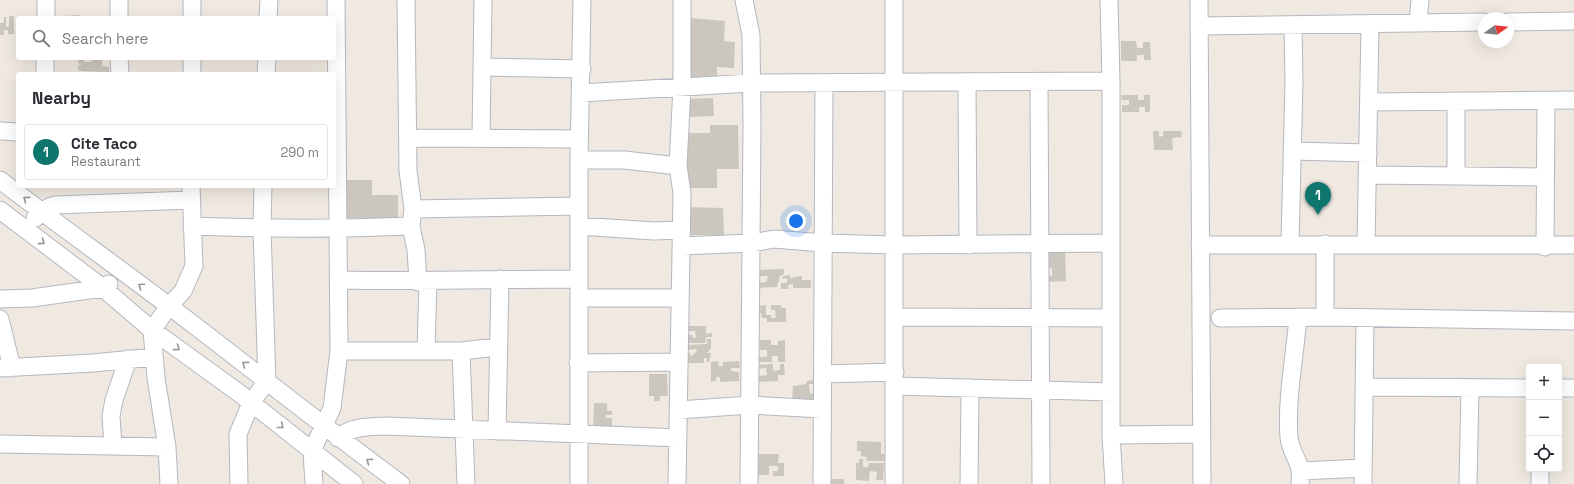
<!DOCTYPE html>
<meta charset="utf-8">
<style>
body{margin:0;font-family:"Space Grotesk",sans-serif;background:#f2f2f3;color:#2b2b33}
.controls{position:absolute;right:12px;bottom:12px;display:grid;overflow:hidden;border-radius:4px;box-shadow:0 4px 16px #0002}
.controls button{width:36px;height:36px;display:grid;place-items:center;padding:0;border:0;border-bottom:1px solid #e1e1e2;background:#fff;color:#2b2b33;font:20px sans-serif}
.compass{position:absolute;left:1478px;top:12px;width:36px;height:36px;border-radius:50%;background:#fff;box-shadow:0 4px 16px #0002;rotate:75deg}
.you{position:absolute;left:796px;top:221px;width:14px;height:14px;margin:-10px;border:3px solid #fff;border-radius:50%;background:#1a73e8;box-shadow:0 0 0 6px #1a73e833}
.badge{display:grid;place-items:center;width:26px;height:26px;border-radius:50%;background:#0f766e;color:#fff;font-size:13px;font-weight:700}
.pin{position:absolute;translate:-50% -33px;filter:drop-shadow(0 1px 2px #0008)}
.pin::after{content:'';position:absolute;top:21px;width:14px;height:12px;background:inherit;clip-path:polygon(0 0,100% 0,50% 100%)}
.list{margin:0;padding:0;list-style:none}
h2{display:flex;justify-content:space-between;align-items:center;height:52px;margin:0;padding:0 16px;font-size:17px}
h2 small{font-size:13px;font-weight:400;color:#7c7c81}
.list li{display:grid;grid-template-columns:26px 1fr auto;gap:12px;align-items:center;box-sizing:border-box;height:56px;margin:0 8px 8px;padding:0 8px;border:1px solid #e1e1e2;border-radius:4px}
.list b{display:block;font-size:15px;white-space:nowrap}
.list p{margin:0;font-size:13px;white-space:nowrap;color:#7c7c81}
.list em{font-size:13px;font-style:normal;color:#7c7c81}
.icon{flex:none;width:22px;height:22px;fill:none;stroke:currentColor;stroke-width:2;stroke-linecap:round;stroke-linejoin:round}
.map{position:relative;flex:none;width:1574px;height:484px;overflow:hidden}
.search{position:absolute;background:#fff;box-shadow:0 4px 16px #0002;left:16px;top:16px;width:320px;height:44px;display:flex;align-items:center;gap:10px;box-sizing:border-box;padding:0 14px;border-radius:4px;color:#7c7c81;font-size:15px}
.panel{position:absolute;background:#fff;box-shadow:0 4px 16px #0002;left:16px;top:72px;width:320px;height:116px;border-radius:4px}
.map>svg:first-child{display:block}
.building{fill:#cbc7bf}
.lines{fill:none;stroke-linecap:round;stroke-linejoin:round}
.minor-casing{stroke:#b4b7c1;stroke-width:19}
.minor{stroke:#fff;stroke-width:17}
.oneway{stroke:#969696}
</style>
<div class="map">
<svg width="1574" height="484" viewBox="0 0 1574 484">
<rect width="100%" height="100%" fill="#efe9e1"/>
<!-- building -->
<path class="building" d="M79 15V18H64V16Z
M9 16H14V34H8V30H4V35H0V23H4V17H6V27H9Z
M690 18 725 21 724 41 735 42 734 68 717 67V82L686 80Z
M1121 41H1136L1137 48H1143V42H1150L1151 60H1144V55H1137V61H1121Z
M78 58H84V62H91L93 58H108L107 60H102V66L109 67V72L79 71 77 66 82 65 78 63Z
M1121 95H1138V100H1144V95H1150V112H1145V107H1139V112H1122V105H1129V100H1122Z
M713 98 714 116 686 117 685 99Z
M710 125H738L739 169H717V188H686L685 133H710Z
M1153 131H1159V137L1163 136V131H1181L1182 137 1172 138 1173 150H1154Z
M345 180H372V195H398V218H345Z
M686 207 723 208 724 235H686Z
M1045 251H1065L1066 281 1046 282V276H1052V268L1046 269Z
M784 269V274L780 276 777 287 757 288 756 283 766 282 768 276H759L757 270Z
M790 275V278L802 276V280H811V288H793V284L788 285 789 289H781V283H787V278L783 279V276Z
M766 305V315H771V318H776L775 310H771V305H781V308H786V322H767V318H762L761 313 758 314 757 306Z
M686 326H706V334L712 333V337H706L705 343H686L684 335H692L693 338H696L695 331H687Z
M707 339H711V348L707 353H711L709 362H707V358H704V363H685V353H690L691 357 697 351 696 349 687 350V345L707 344Z
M760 340H771V345H778V341L785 340V362H778V356H772V362H758V357H767V350H760Z
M719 361 718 366H723V362L739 361 740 368H731V371L739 372V381L720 382V377H716V381L711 382V362Z
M773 364V371L780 370V364H784L785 375H778V381L758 382V376L767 375 766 368 758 369V365Z
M649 374H667L668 396H660V401H654V396H649Z
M813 380V384H809L810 393 813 394 814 402 792 403 793 386 806 384 807 381Z
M594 403H607V411H612V415H606V418H612V427L593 431Z
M857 441 881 442V454H885L884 461H866L867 457 861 456V451H857Z
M756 454H779L778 463H784V476H773V471H778V466H769V475H756Z
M859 459H863V467H868L869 463H884L883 480H876L877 472 870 471 869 481 856 480V463H859Z
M828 479H844V484H828Z"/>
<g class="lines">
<!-- minor casing -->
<g class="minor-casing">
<path id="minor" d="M119 0V18
M192 0V18
M406 0 408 171 413 209 411 226 416 250 418 282
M744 0 751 35 752 125 749 484
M894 0V484
M1109 0 1111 81V435L1201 434
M1199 0 1202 484
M46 18V0
M268 18 269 0
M1508 22 1574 21
M1418 23 1420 0
M1199 26 1484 22
M119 58 120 74
M482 67 582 69
M45 74V58
M192 74V58
M266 74 267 58
M967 82 968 245
M1039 82 1041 484
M581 93 751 83 1111 81
M1369 102 1574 100
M0 131 18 132
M408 138 579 139
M481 138 483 0
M1293 151 1368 153
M579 160H624L678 166
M1456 174V102
M1368 175 1545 177
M0 180C64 229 130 276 194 325 263 378 331 432 401 484
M413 209 579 206
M0 210 103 288 152 330 239 393 354 484
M35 218 49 207 55 205 191 200
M192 226C266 229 338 229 411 226
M579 226 654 231 680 230
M1290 244 1294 82 1293 25
M1200 245H1574
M1366 245 1370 24
M681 246 752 243 774 239 823 243 894 245 1109 243
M1545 247 1546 101
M340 280C419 282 499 279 579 279
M579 298H680
M0 299 32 298 103 288 109 284
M895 317 1111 318
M1298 317C1295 355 1286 400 1289 437 1291 457 1303 460 1300 484
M1325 317V244
M1220 318 1325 317 1574 321
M0 319 12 368
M426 350 428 282
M339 351H461L497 347
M461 351 466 484
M578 363 679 362
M0 368 93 363 154 357
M823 374 895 372
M895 386 1111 392
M1365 387 1529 388
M1559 388H1574
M679 410 750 405 822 409
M497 431 500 279
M1111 435 1114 484
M338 438C351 426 369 427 386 426L678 438
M0 444 167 447
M113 446 111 416 114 400 128 359
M1540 469V484
M1302 471 1363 468
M169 484 167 447 156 378 152 330 169 306 183 291 194 266 191 186
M239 484 238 434 251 403 267 381 262 229 263 186
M314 484 312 451 332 408 339 351 336 0
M579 484V160L582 0
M677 484 682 193 678 166 682 87V0
M822 484 824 84
M969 484 970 388
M1363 484 1365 318
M1468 484 1470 388"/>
</g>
<!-- minor -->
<use href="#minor" class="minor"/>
</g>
<!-- one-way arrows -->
<defs><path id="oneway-chevron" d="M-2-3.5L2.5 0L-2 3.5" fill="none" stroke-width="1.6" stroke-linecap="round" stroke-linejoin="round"/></defs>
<g class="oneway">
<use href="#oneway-chevron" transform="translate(26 199) rotate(-143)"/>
<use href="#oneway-chevron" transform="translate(42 242) rotate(37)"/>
<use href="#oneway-chevron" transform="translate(141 286) rotate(-145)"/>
<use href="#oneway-chevron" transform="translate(177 348) rotate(36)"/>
<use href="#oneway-chevron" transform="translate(245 364) rotate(-143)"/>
<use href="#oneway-chevron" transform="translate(281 426) rotate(39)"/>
<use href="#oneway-chevron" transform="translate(369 461) rotate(-144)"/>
</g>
</svg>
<div class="controls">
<button>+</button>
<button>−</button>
<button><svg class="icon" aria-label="locate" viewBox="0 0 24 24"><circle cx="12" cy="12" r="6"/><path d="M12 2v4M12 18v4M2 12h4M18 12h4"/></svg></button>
</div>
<svg class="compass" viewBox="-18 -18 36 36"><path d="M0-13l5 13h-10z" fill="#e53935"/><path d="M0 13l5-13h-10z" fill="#7c7c81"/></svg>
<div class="you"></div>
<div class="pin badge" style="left:1318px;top:215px">1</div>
<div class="search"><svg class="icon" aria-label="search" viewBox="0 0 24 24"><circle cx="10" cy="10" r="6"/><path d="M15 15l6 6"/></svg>Search here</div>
<section class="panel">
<h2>Nearby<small></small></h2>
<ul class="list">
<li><span class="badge">1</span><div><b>Cite Taco</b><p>Restaurant</p></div><em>290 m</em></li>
</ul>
</section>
</div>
